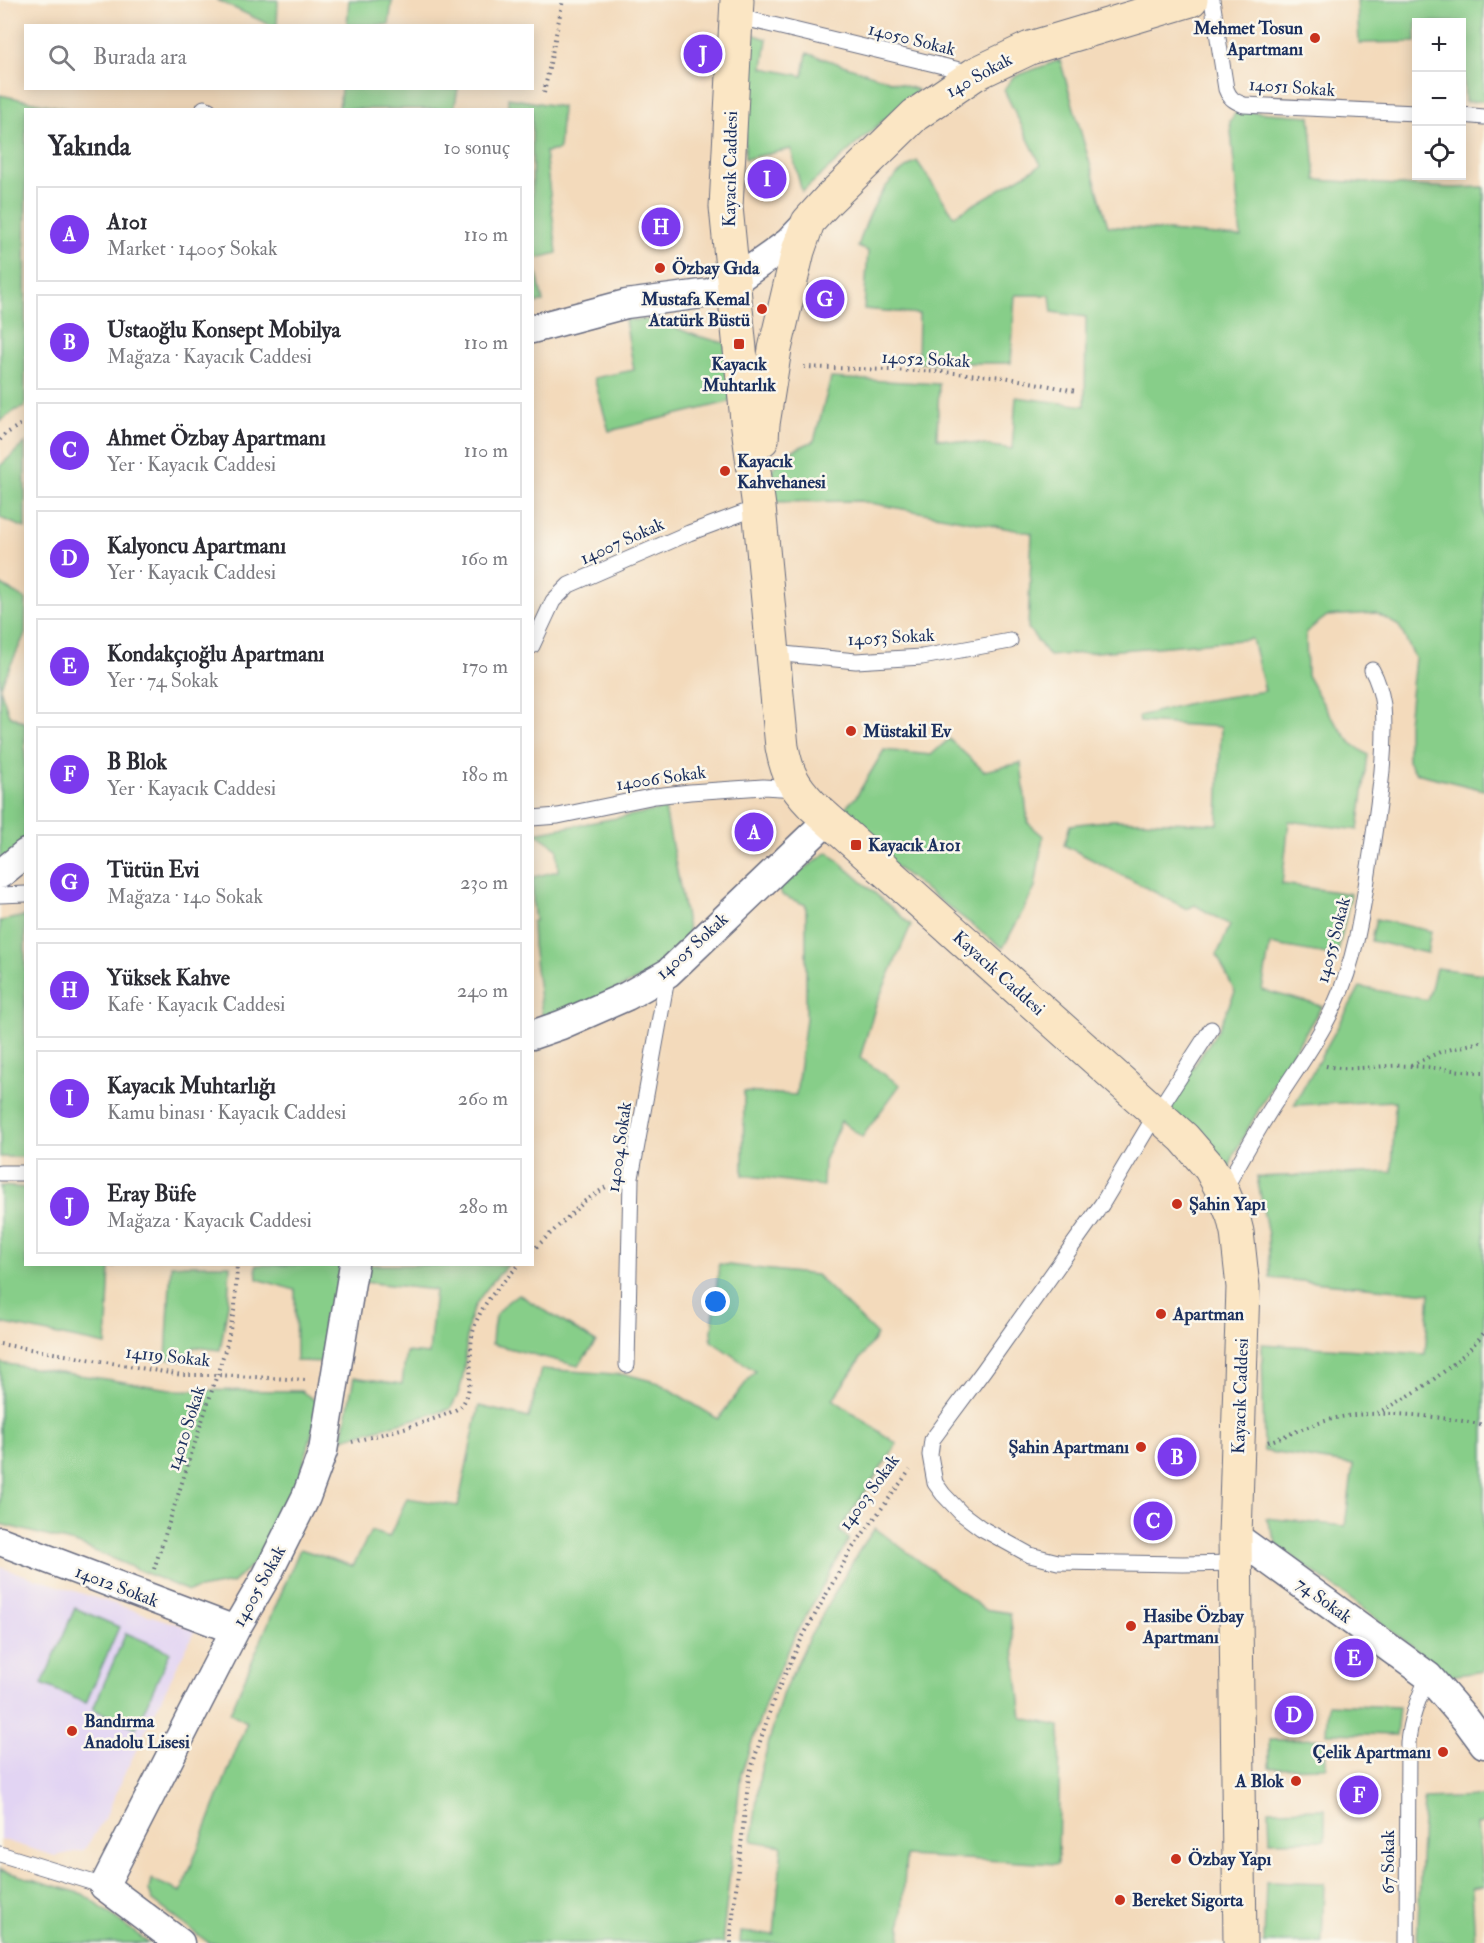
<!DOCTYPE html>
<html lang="tr">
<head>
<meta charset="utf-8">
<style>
	:root { --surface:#fff; --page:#f7f7f7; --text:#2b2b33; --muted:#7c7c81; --line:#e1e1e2; --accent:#7c3aed }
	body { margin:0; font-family:"IM FELL Double Pica",serif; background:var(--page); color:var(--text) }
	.controls { position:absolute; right:18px; top:18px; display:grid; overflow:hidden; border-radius:0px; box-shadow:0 3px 15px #0003 }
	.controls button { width:54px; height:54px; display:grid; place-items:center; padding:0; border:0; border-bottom:2px solid var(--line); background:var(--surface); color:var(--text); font:30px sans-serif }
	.you { position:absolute; left:716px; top:1302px; width:21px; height:21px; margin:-15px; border:4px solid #fff; border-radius:50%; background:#1a73e8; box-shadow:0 0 0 9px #1a73e833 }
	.badge { display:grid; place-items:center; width:39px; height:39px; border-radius:50%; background:var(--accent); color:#fff; font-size:20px; font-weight:700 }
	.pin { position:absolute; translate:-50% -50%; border:3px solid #fff; box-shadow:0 2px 6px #0006 }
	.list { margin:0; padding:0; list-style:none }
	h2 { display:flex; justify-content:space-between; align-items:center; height:78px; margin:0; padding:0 24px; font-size:26px }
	h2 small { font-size:20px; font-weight:400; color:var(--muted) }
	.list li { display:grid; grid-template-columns:39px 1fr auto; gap:18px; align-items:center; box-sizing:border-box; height:96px; margin:0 12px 12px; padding:0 12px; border:2px solid var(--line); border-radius:0px }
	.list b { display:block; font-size:22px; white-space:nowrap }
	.list p { margin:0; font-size:20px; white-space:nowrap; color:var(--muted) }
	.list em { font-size:20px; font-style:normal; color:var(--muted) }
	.icon { flex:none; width:33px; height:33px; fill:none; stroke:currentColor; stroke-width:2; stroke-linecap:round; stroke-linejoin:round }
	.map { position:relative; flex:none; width:1484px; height:1943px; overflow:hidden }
	.search { position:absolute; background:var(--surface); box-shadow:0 3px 15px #0003; left:24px; top:24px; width:510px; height:66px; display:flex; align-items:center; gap:15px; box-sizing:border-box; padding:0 21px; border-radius:0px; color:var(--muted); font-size:22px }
	.panel { position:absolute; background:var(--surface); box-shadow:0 3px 15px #0003; left:24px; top:108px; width:510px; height:1158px; border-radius:0px }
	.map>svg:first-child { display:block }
</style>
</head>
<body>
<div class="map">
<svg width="1484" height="1943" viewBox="0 0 1484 1943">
	<rect width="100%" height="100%" fill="#fbf7ec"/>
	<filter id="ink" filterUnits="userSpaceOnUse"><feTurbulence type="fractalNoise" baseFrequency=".0167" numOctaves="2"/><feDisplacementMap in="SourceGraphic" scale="12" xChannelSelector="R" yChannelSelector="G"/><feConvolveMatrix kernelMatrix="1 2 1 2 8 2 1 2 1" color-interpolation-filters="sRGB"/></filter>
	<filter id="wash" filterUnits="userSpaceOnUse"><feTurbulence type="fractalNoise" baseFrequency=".008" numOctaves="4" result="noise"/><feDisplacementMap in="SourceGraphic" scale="24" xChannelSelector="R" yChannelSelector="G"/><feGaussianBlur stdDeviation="1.35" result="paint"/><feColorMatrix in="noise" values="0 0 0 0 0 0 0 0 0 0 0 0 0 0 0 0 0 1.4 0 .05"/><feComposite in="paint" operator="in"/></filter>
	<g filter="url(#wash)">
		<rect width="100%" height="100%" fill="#f3dabb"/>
		<path fill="#e2d4f3" d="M 0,1567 L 195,1630 L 123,1777 L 106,1816 L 84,1850 L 55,1856 L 0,1839 Z"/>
		<path fill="#87ce89" stroke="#517e74" stroke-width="1.5" d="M 217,0 L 278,0 L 277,25 L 270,25 Z
			M 349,0 L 392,0 L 389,25 L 347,25 Z
			M 1357,0 L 1484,0 L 1484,101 L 1465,102 L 1462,22 L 1416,22 L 1416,42 L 1359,43 Z
			M 746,32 L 767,39 L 763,68 L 803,76 L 807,53 L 918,90 L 802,192 L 791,149 L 745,159 Z
			M 1060,60 L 1108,226 L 1241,237 L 1230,121 L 1237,111 L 1310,116 L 1316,180 L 1451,188 L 1484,187 L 1484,790 L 1416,773 L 1408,761 L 1408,723 L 1415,658 L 1399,626 L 1376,613 L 1327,616 L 1306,632 L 1307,675 L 1329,714 L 1351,743 L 1368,755 L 1358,830 L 1289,821 L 1282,884 L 1351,894 L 1337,956 L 1270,944 L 1262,990 L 1322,1006 L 1273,1084 L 1234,1154 L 1229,1169 L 1165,1110 L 1218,1030 L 1235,992 L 1217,955 L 1230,925 L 1195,905 L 1187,909 L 1064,845 L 1070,825 L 1113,820 L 1218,824 L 1221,727 L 1140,722 L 1139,716 L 1194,702 L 1265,691 L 1252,639 L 1049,656 L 1028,628 L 1032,533 L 860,501 L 771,502 L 772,469 L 789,452 L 814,441 L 831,378 L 939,384 L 937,438 L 1012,449 L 1016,397 L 1085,406 L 1086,317 L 1052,312 L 1050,295 L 1015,295 L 1011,363 L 918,363 L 919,314 L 864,309 L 868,251 L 858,247 C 865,223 878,191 898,174 C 903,169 911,165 917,161 L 954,216 L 1041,165 L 1004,90 L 1013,77 Z
			M 341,89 L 341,88 L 458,89 L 454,109 L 339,109 Z
			M 0,95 L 68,109 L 26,110 L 25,407 L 16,410 L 0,421 Z
			M 508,98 L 562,107 L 559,150 L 545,152 L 557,253 L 534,259 L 543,302 L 533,303 L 532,110 L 508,109 Z
			M 625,320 L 655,320 L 697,336 L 725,343 L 733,401 L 609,431 L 594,378 L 634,370 Z
			M 25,443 L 25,528 L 0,518 L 0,466 Z
			M 0,584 L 26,600 L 25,634 L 0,688 L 9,715 L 25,723 L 25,842 L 0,864 Z
			M 949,739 L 984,771 L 1021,763 L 1028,823 L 1043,836 L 1035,888 L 1003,948 L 896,867 L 840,813 L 856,797 L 884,750 L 931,755 Z
			M 665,809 L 690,939 L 656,971 L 543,1023 L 533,945 L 532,922 L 535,921 L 533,905 L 533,877 L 558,871 L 557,848 L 535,833 Z
			M 828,852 L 911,925 L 876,1005 L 860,1058 L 900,1085 L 862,1137 L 841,1121 L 824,1161 L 823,1186 L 743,1175 L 744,1092 L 796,1095 L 806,1018 L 806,905 L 783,896 L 778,888 Z
			M 25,916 L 25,1157 L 0,1157 L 0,921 Z
			M 1376,919 L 1431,931 L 1427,953 L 1371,941 Z
			M 1436,968 L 1484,974 L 1484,1671 L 1450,1676 L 1352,1600 L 1278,1546 L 1266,1518 L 1345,1526 L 1353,1465 L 1264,1451 L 1262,1344 L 1425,1354 L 1430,1293 L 1270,1278 L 1268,1235 L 1257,1177 L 1392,1172 L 1395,1101 L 1294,1105 L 1360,987 L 1428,1000 Z
			M 0,1186 L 25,1188 L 26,1264 L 116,1265 L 116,1267 L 110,1267 L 106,1345 L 0,1323 Z
			M 719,1264 L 816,1275 L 877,1335 L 833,1399 L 897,1444 L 839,1531 L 849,1539 L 794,1637 L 769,1693 L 741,1774 L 723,1934 L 724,1943 L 209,1943 L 152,1900 L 149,1890 L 151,1879 L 181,1892 L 247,1722 L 230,1713 L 300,1549 L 353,1566 L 371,1531 L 389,1537 L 407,1498 L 458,1506 L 479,1406 L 529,1418 L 541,1369 L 629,1375 L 659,1383 L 718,1419 L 755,1371 L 711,1341 Z
			M 171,1265 L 230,1265 L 228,1304 L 220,1350 L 194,1347 L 187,1361 L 166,1359 Z
			M 256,1265 L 345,1265 L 328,1362 L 296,1361 L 295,1290 L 257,1279 Z
			M 366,1265 L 508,1265 C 495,1278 475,1300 470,1318 C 462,1350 470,1380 450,1409 L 342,1439 L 354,1377 L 402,1384 L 406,1352 L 429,1354 L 435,1290 L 364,1282 Z
			M 518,1294 L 596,1342 L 578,1366 L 492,1344 C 494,1314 494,1311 518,1294 Z
			M 0,1363 L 177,1390 L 301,1391 L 320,1404 L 297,1488 L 261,1556 L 232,1583 L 188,1591 L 78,1544 L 0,1524 Z
			M 875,1528 L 984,1609 L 1010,1613 L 1022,1718 L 1060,1726 L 1058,1864 L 906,1856 L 900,1943 L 740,1943 L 741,1932 L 774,1935 L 782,1846 L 752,1841 L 760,1774 L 782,1695 L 808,1640 L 859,1551 Z
			M 75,1608 L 119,1627 L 86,1703 L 42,1684 Z
			M 126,1633 L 170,1652 L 136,1728 L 93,1709 Z
			M 1328,1704 L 1399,1707 L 1396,1735 L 1326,1733 Z
			M 1325,1739 L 1326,1767 L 1269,1768 L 1269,1740 Z
			M 1484,1797 L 1484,1824 L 1477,1825 L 1484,1886 L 1472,1888 L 1475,1942 L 1482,1943 L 1417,1943 L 1424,1799 Z
			M 1325,1809 L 1325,1840 L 1270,1841 L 1269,1810 Z
			M 0,1870 L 83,1894 L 149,1943 L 0,1943 Z
			M 1266,1882 L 1324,1884 L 1322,1943 L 1264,1943 Z"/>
	</g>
	<g filter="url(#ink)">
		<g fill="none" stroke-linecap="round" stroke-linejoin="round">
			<g stroke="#676b7f" stroke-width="17">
				<path id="lane" d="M 1212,0 L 1226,89 C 1230,99 1234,101 1244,105 L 1416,113
					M 735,16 L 972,73
					M 204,108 L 209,110
					M 1462,115 L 1484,117
					M 532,646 L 553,601 L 569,585 L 689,533 L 759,507
					M 773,653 L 856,661 L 922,657 L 1010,641
					M 532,818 L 558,816 L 655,796 L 690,792 L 763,787 L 797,789
					M 0,895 L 26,894
					M 1211,1029 L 1156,1114 L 1102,1204 L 984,1370 L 932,1440 L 930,1455 L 935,1483 L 943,1494 L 961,1513 L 981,1528 L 1030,1555 L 1058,1562 L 1183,1564 L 1236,1563
					M 0,1173 L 26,1173
					M 1223,1192 C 1241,1160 1258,1128 1278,1098 C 1298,1067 1320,1037 1335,1004 C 1357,957 1363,905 1371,854 C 1378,805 1387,754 1383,705 C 1381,692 1378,681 1372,670
					M 627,1365 L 631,1178 L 668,973
					M 0,1854 L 104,1886
					M 1407,1943 L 1408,1742 C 1410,1718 1419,1698 1428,1676"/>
			</g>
			<g stroke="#676b7f" stroke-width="31">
				<path id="street" d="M 532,329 L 626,304 L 710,293 L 733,282 L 770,256 L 789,242 L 808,222
					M 0,874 L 26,853
					M 532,1035 L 561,1025 L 627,996 L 668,973 L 828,820
					M 1235,1536 L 1428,1676 L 1467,1721 L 1484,1744
					M 0,1541 L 235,1630
					M 180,1943 L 104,1886 L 235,1630 L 267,1575 L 306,1497 L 323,1451 L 354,1264"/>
			</g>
			<g stroke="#676b7f" stroke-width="35">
				<path id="secondary" d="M 737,0 L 726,207 L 747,420 L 759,507 L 782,747 C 787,774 793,785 812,805 L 1184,1138 L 1210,1168 L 1223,1192 L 1233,1216 L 1237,1232 L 1243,1287 L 1235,1536 L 1240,1943
					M 762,440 L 763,424 L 775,349 L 798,251 L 808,222 L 828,200 L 915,115 L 975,74 L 1030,48 L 1191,0"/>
			</g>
			<path stroke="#676b7f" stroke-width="4" stroke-dasharray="1.5 4.5" stroke-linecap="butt" d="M 544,93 L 563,0
				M 804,367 L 943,372 L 1004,377 L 1076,391
				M 0,440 L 4,435 L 26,421
				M 1411,1065 L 1440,1052 L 1484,1041
				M 1326,1066 C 1353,1072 1383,1064 1410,1066 C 1435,1067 1458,1072 1484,1072
				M 532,1251 L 585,1201 L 609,1185
				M 0,1344 L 182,1375 L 218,1375 L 306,1380
				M 1377,1413 C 1418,1393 1454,1368 1484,1333
				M 352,1442 C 373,1436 451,1418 462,1405 C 475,1389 468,1352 473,1332 C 480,1304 500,1285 520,1264
				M 1268,1442 C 1294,1433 1320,1420 1347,1416 C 1385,1410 1446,1417 1484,1425
				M 154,1569 L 227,1344 L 235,1306 L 237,1264
				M 731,1943 L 731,1933 L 749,1775 L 775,1696 L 802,1638 L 851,1550 L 910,1470"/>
			<use href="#lane" stroke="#fff" stroke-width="15"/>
			<use href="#street" stroke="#fff" stroke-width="28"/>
			<use href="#secondary" stroke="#fbe6c4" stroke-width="33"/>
		</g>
	</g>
	<g fill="#c8321e" stroke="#fbf7ec" stroke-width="2">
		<circle cx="1315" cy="38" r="6"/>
		<circle cx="660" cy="268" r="6"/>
		<circle cx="762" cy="309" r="6"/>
		<rect x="733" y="338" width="12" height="12" rx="3"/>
		<circle cx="725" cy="471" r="6"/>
		<circle cx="851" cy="731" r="6"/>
		<rect x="850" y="839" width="12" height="12" rx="3"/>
		<circle cx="1177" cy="1204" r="6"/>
		<circle cx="1161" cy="1314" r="6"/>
		<circle cx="1141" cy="1447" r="6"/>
		<circle cx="1131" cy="1626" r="6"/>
		<circle cx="72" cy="1731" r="6"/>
		<circle cx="1443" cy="1752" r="6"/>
		<circle cx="1296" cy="1781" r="6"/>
		<circle cx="1176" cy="1859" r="6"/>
		<circle cx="1120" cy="1900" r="6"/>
	</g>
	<g text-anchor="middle" stroke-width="5" stroke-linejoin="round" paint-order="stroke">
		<g font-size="18" font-weight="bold" fill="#1b2f5e" stroke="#fbf7ec" text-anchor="start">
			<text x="1303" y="34" text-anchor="end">Mehmet Tosun<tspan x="1303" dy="21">Apartmanı</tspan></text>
			<text x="672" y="274">Özbay Gıda</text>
			<text x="750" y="305" text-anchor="end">Mustafa Kemal<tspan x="750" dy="21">Atatürk Büstü</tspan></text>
			<text x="739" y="370" text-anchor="middle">Kayacık<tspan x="739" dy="21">Muhtarlık</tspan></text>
			<text x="737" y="467">Kayacık<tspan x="737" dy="21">Kahvehanesi</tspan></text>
			<text x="863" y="737">Müstakil Ev</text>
			<text x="868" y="851">Kayacık A101</text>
			<text x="1189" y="1210">Şahin Yapı</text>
			<text x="1173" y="1320">Apartman</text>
			<text x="1129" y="1453" text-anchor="end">Şahin Apartmanı</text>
			<text x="1143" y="1622">Hasibe Özbay<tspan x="1143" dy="21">Apartmanı</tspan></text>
			<text x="84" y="1727">Bandırma<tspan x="84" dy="21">Anadolu Lisesi</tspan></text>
			<text x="1431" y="1758" text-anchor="end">Çelik Apartmanı</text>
			<text x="1284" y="1787" text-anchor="end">A Blok</text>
			<text x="1188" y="1865">Özbay Yapı</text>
			<text x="1132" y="1906">Bereket Sigorta</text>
		</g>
		<g font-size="18" fill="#1b2f5e" stroke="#fbf7ec">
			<text transform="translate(912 39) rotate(14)" y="6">14050 Sokak</text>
			<text transform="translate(979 75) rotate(-29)" y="6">140 Sokak</text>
			<text transform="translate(1292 87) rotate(4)" y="6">14051 Sokak</text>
			<text transform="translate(730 169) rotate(-89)" y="6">Kayacık Caddesi</text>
			<text transform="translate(926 359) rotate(3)" y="6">14052 Sokak</text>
			<text transform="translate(622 541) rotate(-24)" y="6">14007 Sokak</text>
			<text transform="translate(891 637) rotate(-3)" y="6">14053 Sokak</text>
			<text transform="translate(661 778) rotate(-8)" y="6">14006 Sokak</text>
			<text transform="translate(1333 940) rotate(-75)" y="6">14055 Sokak</text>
			<text transform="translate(692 946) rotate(-42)" y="6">14005 Sokak</text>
			<text transform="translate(999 973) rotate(42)" y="6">Kayacık Caddesi</text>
			<text transform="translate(619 1147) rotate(-82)" y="6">14004 Sokak</text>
			<text transform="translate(168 1356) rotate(6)" y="6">14119 Sokak</text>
			<text transform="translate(1240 1396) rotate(-88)" y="6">Kayacık Caddesi</text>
			<text transform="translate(186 1428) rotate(-72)" y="6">14010 Sokak</text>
			<text transform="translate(869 1492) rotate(-54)" y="6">14003 Sokak</text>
			<text transform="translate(117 1586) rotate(21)" y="6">14012 Sokak</text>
			<text transform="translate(259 1586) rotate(-61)" y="6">14005 Sokak</text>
			<text transform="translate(1324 1600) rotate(36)" y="6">74 Sokak</text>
			<text transform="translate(1388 1862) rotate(-90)" y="6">67 Sokak</text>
		</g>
	</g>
</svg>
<div class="controls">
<button>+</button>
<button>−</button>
<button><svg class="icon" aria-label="locate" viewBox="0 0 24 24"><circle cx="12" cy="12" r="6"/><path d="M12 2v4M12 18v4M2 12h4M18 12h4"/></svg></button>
</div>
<div class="you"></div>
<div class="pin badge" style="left:754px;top:832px">A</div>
<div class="pin badge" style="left:1177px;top:1457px">B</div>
<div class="pin badge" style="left:1153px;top:1521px">C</div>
<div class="pin badge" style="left:1294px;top:1715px">D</div>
<div class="pin badge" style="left:1354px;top:1658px">E</div>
<div class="pin badge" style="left:1359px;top:1795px">F</div>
<div class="pin badge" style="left:825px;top:299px">G</div>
<div class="pin badge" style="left:661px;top:227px">H</div>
<div class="pin badge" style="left:767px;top:179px">I</div>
<div class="pin badge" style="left:703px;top:54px">J</div>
<div class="search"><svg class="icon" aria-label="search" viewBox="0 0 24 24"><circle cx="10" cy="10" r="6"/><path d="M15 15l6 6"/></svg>Burada ara</div>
<section class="panel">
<h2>Yakında<small>10 sonuç</small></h2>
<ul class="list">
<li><span class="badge">A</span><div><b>A101</b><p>Market · 14005 Sokak</p></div><em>110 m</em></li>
<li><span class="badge">B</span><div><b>Ustaoğlu Konsept Mobilya</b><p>Mağaza · Kayacık Caddesi</p></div><em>110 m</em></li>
<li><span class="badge">C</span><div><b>Ahmet Özbay Apartmanı</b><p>Yer · Kayacık Caddesi</p></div><em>110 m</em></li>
<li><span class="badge">D</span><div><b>Kalyoncu Apartmanı</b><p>Yer · Kayacık Caddesi</p></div><em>160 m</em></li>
<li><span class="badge">E</span><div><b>Kondakçıoğlu Apartmanı</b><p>Yer · 74 Sokak</p></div><em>170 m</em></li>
<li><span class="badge">F</span><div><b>B Blok</b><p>Yer · Kayacık Caddesi</p></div><em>180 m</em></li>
<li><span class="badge">G</span><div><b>Tütün Evi</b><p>Mağaza · 140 Sokak</p></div><em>230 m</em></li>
<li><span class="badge">H</span><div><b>Yüksek Kahve</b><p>Kafe · Kayacık Caddesi</p></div><em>240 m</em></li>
<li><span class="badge">I</span><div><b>Kayacık Muhtarlığı</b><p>Kamu binası · Kayacık Caddesi</p></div><em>260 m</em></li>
<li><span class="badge">J</span><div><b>Eray Büfe</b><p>Mağaza · Kayacık Caddesi</p></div><em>280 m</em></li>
</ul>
</section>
</div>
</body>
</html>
